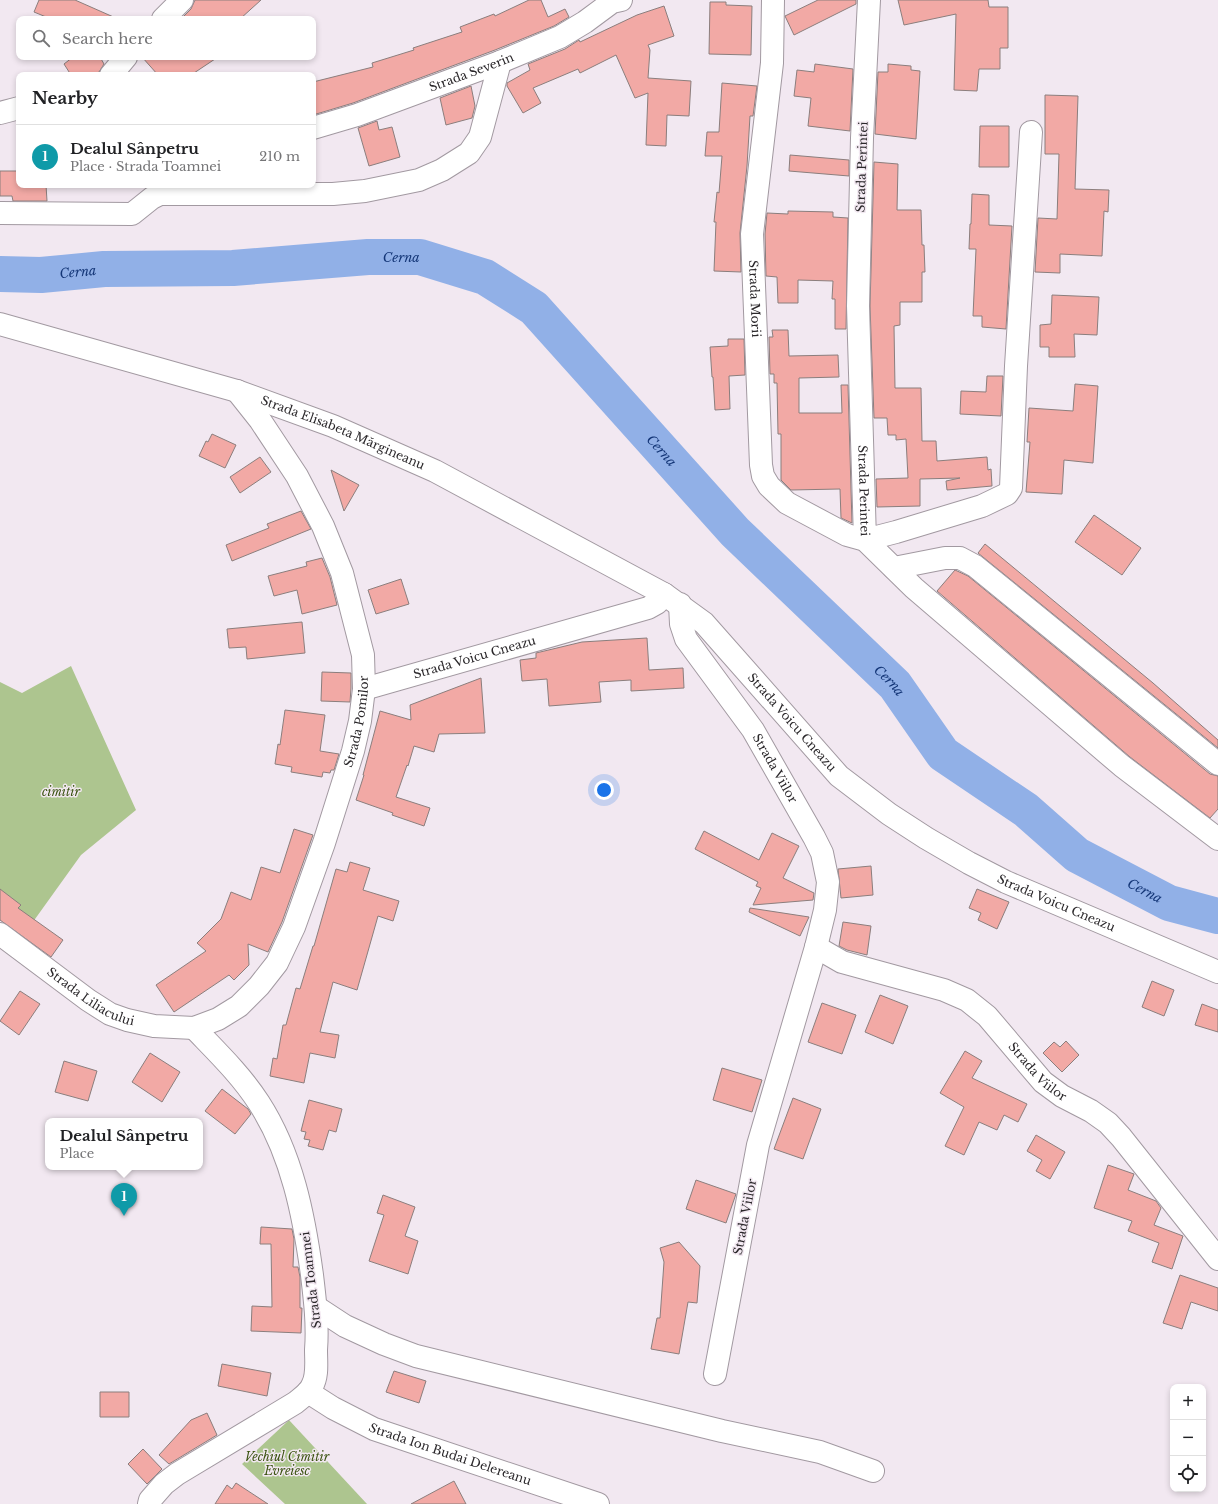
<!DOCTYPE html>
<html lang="en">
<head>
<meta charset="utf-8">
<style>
	:root { --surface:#fff; --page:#f2f2f2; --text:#202124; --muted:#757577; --line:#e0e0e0; --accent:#111827 }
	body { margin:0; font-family:"Libre Baskerville",serif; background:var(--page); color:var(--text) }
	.controls { position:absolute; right:12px; bottom:12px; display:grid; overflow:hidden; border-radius:8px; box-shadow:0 2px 6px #0003 }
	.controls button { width:36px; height:36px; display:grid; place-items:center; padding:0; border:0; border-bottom:1px solid var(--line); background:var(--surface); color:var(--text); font:20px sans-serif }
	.you { position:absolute; left:604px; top:790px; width:14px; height:14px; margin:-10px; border:3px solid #fff; border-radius:50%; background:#1a73e8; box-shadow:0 0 0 6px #1a73e833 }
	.badge { display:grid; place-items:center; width:26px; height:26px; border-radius:50%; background:var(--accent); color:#fff; font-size:13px; font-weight:700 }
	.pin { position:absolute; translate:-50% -33px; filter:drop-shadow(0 1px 2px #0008) }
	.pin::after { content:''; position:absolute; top:21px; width:14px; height:12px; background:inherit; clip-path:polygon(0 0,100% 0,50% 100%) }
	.popup { position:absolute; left:45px; top:1118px; width:158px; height:52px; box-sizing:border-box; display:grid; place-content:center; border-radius:8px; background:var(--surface); filter:drop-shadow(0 1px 3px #0005); font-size:13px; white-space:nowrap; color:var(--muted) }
	.popup b { font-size:15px; color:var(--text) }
	.popup::after { content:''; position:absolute; left:50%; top:100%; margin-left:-8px; border:8px solid transparent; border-top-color:var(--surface) }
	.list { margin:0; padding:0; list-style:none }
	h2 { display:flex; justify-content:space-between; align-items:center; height:52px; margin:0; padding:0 16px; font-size:17px }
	h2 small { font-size:13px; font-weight:400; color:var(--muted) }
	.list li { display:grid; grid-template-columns:26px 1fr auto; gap:12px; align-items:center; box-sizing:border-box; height:64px; padding:0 16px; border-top:1px solid var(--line) }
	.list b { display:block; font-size:15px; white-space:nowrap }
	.list p { margin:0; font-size:13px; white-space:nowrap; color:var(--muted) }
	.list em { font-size:13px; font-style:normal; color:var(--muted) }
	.icon { flex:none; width:22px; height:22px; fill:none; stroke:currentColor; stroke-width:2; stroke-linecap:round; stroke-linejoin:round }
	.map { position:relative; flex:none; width:1218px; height:1504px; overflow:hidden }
	.search { position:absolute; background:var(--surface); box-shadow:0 2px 6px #0003; left:16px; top:16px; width:300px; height:44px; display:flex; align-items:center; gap:10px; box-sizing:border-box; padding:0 14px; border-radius:8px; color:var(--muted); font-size:15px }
	.panel { position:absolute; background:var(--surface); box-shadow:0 2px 6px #0003; left:16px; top:72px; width:300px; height:116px; border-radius:8px }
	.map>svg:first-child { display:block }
</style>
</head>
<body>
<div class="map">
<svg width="1218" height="1504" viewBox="0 0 1218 1504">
	<rect width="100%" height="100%" fill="#f2e8f1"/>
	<path fill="#adc58f" d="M 71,666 L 136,810 L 81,855 L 25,933 L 0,914 L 0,682 L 22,693 Z
		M 289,1420 L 367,1504 L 285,1504 L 242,1464 Z"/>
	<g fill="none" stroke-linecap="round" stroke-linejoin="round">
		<path stroke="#91b0e7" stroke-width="36" id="s1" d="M 0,274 L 41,275 L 104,269 L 233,268 L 368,257 L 420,257 L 485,277 L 534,308 L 735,532 L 895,685 L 943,754 L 1026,810 L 1077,855 L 1169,903 L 1218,916"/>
	</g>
	<path fill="#f2a9a5" stroke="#8b7e7d" d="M 39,0 L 75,0 L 118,19 L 51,19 L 34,12 Z
		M 195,0 L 261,0 L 240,19 L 181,19 L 191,9 Z
		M 529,0 L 541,0 L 548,17 L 565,9 L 569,17 L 554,26 L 495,50 L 353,103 L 313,115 L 313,82 L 373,67 L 372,63 L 414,50 L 413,48 L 462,32 L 460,27 L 494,14 L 495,16 Z
		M 818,0 L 856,0 L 856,4 L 794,35 L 785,16 Z
		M 898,0 L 988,0 L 989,7 L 1008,7 L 1008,48 L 1000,48 L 1000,69 L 979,69 L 977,91 L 954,90 L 956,14 L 904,25 Z
		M 710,2 L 726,2 L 726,5 L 752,6 L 751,55 L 709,54 Z
		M 664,6 L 674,36 L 648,45 L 650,50 L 648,78 L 691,81 L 689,116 L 667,115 L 666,146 L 646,145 L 648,93 L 635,98 L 616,55 L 580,73 L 578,69 L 533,88 L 541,103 L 523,113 L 507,86 L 507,83 L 530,70 L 528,64 L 565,49 L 579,40 L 580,42 L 637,15 Z
		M 73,57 L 100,57 L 104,64 L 99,72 L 95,75 L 71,75 L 64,64 Z
		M 142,57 L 218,57 L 191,75 L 158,75 Z
		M 815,64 L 853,69 L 850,131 L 808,126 L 811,98 L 794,96 L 797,70 L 814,72 Z
		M 888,64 L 911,66 L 911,70 L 920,71 L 916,139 L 875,134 L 878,72 L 888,72 Z
		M 722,83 L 757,86 L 753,116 L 750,116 L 747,166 L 740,233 L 741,272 L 714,271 L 716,222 L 714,222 L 717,192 L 719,193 L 722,156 L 705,156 L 707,132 L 719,132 Z
		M 471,86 L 475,106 L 472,118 L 446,125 L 440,98 Z
		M 1045,95 L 1078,96 L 1075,189 L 1109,190 L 1108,212 L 1104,211 L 1102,256 L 1060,254 L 1060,273 L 1035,272 L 1038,218 L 1057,219 L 1059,154 L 1045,154 Z
		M 377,121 L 379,130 L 392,127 L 400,157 L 369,166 L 358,128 Z
		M 980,126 L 1009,126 L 1009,167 L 979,167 Z
		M 790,155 L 849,160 L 849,176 L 789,171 Z
		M 874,162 L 898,164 L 897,210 L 921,210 L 922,245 L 924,245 L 925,272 L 922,272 L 922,302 L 900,302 L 900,325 L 894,326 L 895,388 L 921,388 L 922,441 L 936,441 L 937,461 L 987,457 L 988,470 L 991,469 L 992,486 L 947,490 L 946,481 L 960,478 L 920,479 L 920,506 L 877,507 L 876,479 L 908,478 L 906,439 L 896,440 L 896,435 L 888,435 L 887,418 L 874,418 L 870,306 Z
		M 0,171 L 19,171 L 19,185 L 46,185 L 47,201 L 13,201 L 12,196 L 0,196 Z
		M 972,194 L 989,195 L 989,225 L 1012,226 L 1006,329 L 982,327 L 982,316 L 973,316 L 976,249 L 969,249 L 970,224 L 971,224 Z
		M 788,211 L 833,212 L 833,217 L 848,218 L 846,329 L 835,329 L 835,299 L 832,299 L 833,281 L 798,280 L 798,303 L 778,303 L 777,277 L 766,276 L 765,234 L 767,213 L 788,214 Z
		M 1052,295 L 1099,297 L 1097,335 L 1074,334 L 1075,357 L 1049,357 L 1049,347 L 1040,347 L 1040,325 L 1051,324 Z
		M 772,330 L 788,330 L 789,356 L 838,355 L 839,377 L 799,378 L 799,413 L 842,413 L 841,385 L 848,385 L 852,523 L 841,518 L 840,489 L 791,490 L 781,480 L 781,434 L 778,434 L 777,383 L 774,383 L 774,374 L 770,374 L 769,337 L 773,337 Z
		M 728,339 L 744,339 L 745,375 L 729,376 L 730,409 L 715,410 L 713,377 L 712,377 L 710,347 L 728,346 Z
		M 987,376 L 1003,376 L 1001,416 L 960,414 L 961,391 L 986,392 Z
		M 1075,384 L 1098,386 L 1093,463 L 1064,460 L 1062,494 L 1026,492 L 1030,442 L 1027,442 L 1029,408 L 1073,411 Z
		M 212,434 L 236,445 L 225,468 L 199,456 L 206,441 L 208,442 Z
		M 260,457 L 271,472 L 240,493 L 230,477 Z
		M 331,470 L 359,485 L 344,511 Z
		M 301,511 L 311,529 L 232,561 L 226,545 L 269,528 L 267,524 Z
		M 1094,515 L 1141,548 L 1122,575 L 1075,542 Z
		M 985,544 L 1153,683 L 1218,740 L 1218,748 L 978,553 Z
		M 322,558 L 330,577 L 337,605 L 302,614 L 297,590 L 274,596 L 268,576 L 307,566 L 306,562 Z
		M 955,570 L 968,576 L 1210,774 L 1218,776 L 1218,809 L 1210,818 L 1130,757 L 937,591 Z
		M 401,579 L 409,604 L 376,614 L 368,590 Z
		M 302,622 L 305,653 L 247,659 L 246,647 L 229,648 L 227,629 Z
		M 647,638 L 649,670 L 683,668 L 684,688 L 631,691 L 631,680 L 599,682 L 601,702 L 549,706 L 547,679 L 522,681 L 520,660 L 536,658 L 536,653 L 582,642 Z
		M 322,672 L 351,673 L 351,688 L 350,702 L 321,701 Z
		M 481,678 L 485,733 L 439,734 L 434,752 L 414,746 L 408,766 L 407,765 L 396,797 L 430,808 L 424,826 L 392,815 L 393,813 L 356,800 L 364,775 L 363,775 L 380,711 L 411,720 L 410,705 Z
		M 285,710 L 325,715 L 320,751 L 339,754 L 334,770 L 331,770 L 330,773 L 323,772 L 322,777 L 291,772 L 292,767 L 275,764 L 278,744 L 280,745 Z
		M 294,829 L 313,835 L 282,922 L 268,952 L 248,944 L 249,965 L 234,980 L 229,975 L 174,1012 L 156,985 L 206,951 L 197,943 L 221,919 L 231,892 L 251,900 L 261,867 L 280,873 Z
		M 704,831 L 759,860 L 772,833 L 799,846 L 783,878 L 814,893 L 813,900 L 753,905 L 761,888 L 756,886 L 758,882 L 695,849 Z
		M 350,862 L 370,868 L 363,890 L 399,901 L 393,921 L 378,916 L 357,990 L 333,982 L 320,1032 L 339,1035 L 335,1058 L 310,1053 L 304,1083 L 270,1076 L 273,1058 L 277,1059 L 283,1025 L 286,1025 L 296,988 L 300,989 L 313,946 L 314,946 L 336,869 L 347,872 Z
		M 871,866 L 873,895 L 841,898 L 838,869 Z
		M 0,889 L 21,905 L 18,908 L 63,940 L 51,957 L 0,920 Z
		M 977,889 L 1009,902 L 997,929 L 978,920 L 981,913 L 969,908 Z
		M 750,908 L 809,917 L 800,936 L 749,912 Z
		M 843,922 L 871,926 L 867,955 L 847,950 L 839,946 Z
		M 1152,981 L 1174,990 L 1164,1016 L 1142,1007 Z
		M 20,991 L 40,1004 L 19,1035 L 0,1021 Z
		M 880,995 L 908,1006 L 893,1044 L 865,1032 Z
		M 822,1003 L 856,1015 L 842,1054 L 808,1042 Z
		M 1202,1004 L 1218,1010 L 1218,1032 L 1195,1025 Z
		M 1066,1041 L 1079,1055 L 1062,1072 L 1043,1053 L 1054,1042 L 1060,1047 Z
		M 965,1051 L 982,1061 L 972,1078 L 1027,1104 L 1018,1122 L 1004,1115 L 997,1130 L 979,1122 L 964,1155 L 945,1146 L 964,1107 L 940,1093 Z
		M 150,1053 L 180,1072 L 162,1102 L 132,1082 Z
		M 64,1061 L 97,1071 L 88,1101 L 55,1092 Z
		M 722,1068 L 762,1080 L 752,1112 L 713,1100 Z
		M 222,1089 L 248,1109 L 251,1114 L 235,1134 L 205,1111 Z
		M 793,1098 L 821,1109 L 803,1159 L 774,1149 Z
		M 309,1100 L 342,1109 L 336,1132 L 329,1130 L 323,1150 L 308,1146 L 310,1140 L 304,1139 L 306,1132 L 301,1131 Z
		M 1036,1135 L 1065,1152 L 1050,1179 L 1036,1171 L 1042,1160 L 1027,1151 Z
		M 1108,1165 L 1134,1174 L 1128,1190 L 1156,1201 L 1161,1208 L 1154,1225 L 1183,1236 L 1172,1269 L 1152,1262 L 1159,1243 L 1128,1231 L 1132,1221 L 1094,1208 Z
		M 696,1180 L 736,1194 L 726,1223 L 686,1209 Z
		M 383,1195 L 415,1207 L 405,1236 L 418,1241 L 408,1274 L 369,1261 L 384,1215 L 377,1213 Z
		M 261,1227 L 292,1229 L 294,1239 L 293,1267 L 298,1267 L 300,1277 L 300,1308 L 302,1308 L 301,1333 L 251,1331 L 252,1306 L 272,1307 L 271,1244 L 260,1244 Z
		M 679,1242 L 700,1266 L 697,1303 L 688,1302 L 679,1354 L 651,1349 L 657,1318 L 660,1318 L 664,1262 L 660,1248 Z
		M 1180,1275 L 1218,1288 L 1218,1311 L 1191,1302 L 1182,1329 L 1163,1323 Z
		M 222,1364 L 271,1373 L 267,1396 L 218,1386 Z
		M 394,1371 L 426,1381 L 419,1403 L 386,1392 Z
		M 100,1392 L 129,1392 L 129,1417 L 100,1417 Z
		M 207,1413 L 217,1435 L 169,1464 L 159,1455 L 191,1420 Z
		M 143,1449 L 162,1469 L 147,1484 L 128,1464 Z
		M 454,1481 L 466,1504 L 411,1504 Z
		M 236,1483 L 268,1504 L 215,1504 L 227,1485 L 232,1489 Z"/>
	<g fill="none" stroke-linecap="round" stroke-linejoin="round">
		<g stroke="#a299a1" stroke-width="24">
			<g id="minor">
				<path id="s2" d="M 773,0 L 772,63 L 752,234 L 761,465 L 763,476 L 769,486 L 787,503 L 847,535 L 865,540 L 914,588 L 1122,766 L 1218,839"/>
				<path id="s3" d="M 869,0 L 862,138 L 858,306 L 865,540 L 896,532 L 982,506 L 1007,494 L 1011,488 L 1016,366 L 1031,132"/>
				<path d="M 163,19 L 182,0"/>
				<path d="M 111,75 L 126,57"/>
				<path d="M 0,113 L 19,108"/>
				<path id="s4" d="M 313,128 L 357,115 L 500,62 L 560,37 L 585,22 L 612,2 L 621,0"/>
				<path d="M 0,213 L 132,214 L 152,198 L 160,194 L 333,194 L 365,191 L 419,180 L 442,170 L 469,153 L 480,137 L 500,62"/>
				<path d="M 894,568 L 945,558 L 960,558 L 975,566 L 1218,764"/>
				<path id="s5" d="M 680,604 L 681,624 L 686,639 L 753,730 L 814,837 L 822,853 L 828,882 L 825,910 L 816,947 L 758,1145 L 715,1374"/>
				<path id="s6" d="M 364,689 L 648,608 L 657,603 L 664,594"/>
				<path id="s7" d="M 0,934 L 88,1000 L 110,1014 L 127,1020 L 154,1026 L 194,1028 L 218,1019 L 239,1006 L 259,986 L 277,963 L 294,927 L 324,843 L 353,751 L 360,721 L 364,689 L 363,655 L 342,573 L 323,526 L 297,476 L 260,420 L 237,391"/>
				<path id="s8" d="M 816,947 L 842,962 L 944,990 L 967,1000 L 987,1016 L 1043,1082 L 1062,1096 L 1091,1111 L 1108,1123 L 1121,1137 L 1218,1259"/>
				<path d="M 316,1307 L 345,1326 L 384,1344 L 416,1356 L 722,1431 L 820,1452 L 873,1471"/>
				<path id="s9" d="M 308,1392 L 333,1408 L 374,1429 L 598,1504"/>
				<path d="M 149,1504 L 150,1500 L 164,1484 L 177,1474 L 295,1403 C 301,1398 309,1393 312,1386 C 318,1376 316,1362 316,1350 C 318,1325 315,1300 312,1275 C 304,1216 292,1154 259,1103 C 241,1075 217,1052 194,1028"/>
			</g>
		</g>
		<g stroke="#a299a1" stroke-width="24">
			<g id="secondary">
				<path id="s10" d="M 0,324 L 237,391 L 333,426 L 435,471 L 664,594 L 704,623 L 839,776 L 889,814 L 926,838 L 969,863 L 1006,882 L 1218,972"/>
			</g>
		</g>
		<use href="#minor" stroke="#fff" stroke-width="22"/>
		<use href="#secondary" stroke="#fff" stroke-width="22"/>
	</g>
	<g text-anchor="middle" stroke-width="3" stroke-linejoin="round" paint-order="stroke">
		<g font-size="12" fill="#2b282b" stroke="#f2e8f1">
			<text dy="4" stroke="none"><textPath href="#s4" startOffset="168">Strada Severin</textPath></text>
			<text transform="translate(862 167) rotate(-88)" y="4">Strada Perintei</text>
			<text dy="4" stroke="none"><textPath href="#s2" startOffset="300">Strada Morii</textPath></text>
			<text dy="4" stroke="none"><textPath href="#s10" startOffset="360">Strada Elisabeta Mărgineanu</textPath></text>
			<text dy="4" stroke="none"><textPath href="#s3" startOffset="491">Strada Perintei</textPath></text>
			<text dy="4" stroke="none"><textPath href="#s6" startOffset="115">Strada Voicu Cneazu</textPath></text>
			<text dy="4" stroke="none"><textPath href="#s7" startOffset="585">Strada Pomilor</textPath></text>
			<text dy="4" stroke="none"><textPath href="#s10" startOffset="902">Strada Voicu Cneazu</textPath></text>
			<text dy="4" stroke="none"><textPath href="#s5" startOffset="193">Strada Viilor</textPath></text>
			<text dy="4" stroke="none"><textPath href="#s10" startOffset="1226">Strada Voicu Cneazu</textPath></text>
			<text dy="4" stroke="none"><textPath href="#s7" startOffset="111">Strada Liliacului</textPath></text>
			<text dy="4" stroke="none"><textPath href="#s8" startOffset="262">Strada Viilor</textPath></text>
			<text transform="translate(745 1217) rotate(-79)" y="4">Strada Viilor</text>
			<text transform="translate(311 1280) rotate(-97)" y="4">Strada Toamnei</text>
			<text dy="4" stroke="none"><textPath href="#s9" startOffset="156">Strada Ion Budai Delereanu</textPath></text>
		</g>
		<g font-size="12" font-style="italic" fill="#3a5210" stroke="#f2e8f1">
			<text x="61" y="796">cimitir</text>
			<text x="287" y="1461">Vechiul Cimitir<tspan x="287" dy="14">Evreiesc</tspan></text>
		</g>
		<g font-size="13" font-style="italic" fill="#143677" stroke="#f2e8f1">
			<text dy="5" stroke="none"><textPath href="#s1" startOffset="402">Cerna</textPath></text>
			<text dy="5" stroke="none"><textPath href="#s1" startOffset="78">Cerna</textPath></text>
			<text dy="5" stroke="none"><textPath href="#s1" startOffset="738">Cerna</textPath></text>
			<text dy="5" stroke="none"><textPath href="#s1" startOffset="1062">Cerna</textPath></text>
			<text dy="5" stroke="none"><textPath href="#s1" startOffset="1398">Cerna</textPath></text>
		</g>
	</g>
</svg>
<div class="controls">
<button>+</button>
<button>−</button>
<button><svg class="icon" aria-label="locate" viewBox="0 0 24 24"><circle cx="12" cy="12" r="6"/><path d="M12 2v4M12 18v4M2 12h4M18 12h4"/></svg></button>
</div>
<div class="you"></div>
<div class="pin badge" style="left:124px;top:1216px;background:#0f9aa8">1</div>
<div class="popup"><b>Dealul Sânpetru</b>Place</div>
<div class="search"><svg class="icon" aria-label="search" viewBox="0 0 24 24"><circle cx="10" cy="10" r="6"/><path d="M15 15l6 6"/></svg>Search here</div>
<section class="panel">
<h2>Nearby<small></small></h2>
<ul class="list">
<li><span class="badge" style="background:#0f9aa8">1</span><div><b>Dealul Sânpetru</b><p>Place · Strada Toamnei</p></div><em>210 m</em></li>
</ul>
</section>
</div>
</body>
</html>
